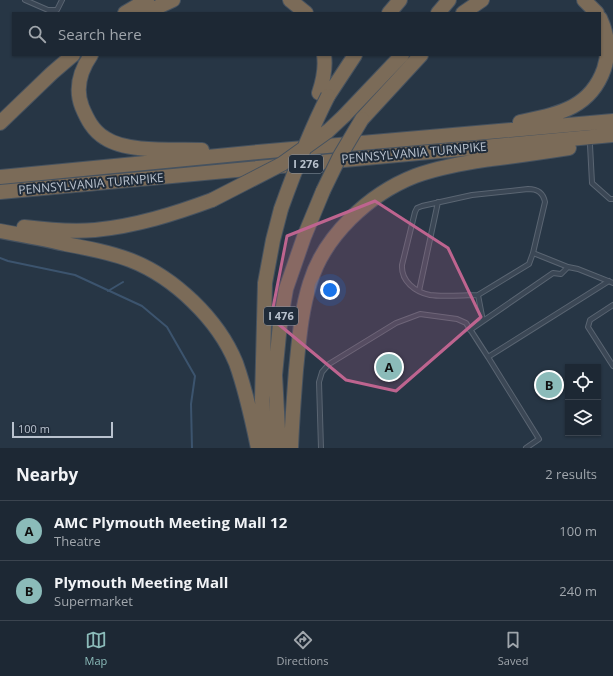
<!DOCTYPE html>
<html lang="en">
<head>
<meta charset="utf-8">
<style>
	:root { --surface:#1d2834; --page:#2a3440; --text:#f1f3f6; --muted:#a0a6ac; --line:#3b444f; --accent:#8bbbb9 }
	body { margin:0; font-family:"Open Sans",sans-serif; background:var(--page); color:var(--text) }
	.controls { position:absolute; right:12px; bottom:12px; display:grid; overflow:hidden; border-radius:0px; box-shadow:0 1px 3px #0004 }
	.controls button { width:36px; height:36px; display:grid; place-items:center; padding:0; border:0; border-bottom:1px solid var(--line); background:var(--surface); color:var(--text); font:20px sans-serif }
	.scale { position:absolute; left:12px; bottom:10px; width:101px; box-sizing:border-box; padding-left:4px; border:2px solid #b9c2ce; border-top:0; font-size:11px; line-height:14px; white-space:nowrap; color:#b9c2ce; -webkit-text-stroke:3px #202c3a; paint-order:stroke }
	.you { position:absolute; left:330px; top:290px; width:14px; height:14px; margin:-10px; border:3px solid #fff; border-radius:50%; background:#1a73e8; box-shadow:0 0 0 6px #1a73e833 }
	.badge { display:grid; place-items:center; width:26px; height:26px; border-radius:50%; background:var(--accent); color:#111; font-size:13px; font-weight:700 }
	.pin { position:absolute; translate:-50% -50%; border:2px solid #fff; box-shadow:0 1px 4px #0006 }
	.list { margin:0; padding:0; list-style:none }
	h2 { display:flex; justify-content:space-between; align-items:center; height:52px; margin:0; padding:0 16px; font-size:17px }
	h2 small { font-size:13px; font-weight:400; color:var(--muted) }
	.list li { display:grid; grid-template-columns:26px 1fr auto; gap:12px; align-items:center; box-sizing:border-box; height:60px; padding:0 16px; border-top:1px solid var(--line) }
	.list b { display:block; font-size:15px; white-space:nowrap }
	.list p { margin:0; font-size:13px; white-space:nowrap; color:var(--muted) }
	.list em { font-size:13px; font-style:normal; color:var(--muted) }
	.icon { flex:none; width:22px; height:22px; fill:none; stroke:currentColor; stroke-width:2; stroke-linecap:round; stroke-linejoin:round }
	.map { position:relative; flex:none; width:613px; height:448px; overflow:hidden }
	.search { position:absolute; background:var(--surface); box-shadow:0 1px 3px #0004; left:12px; right:12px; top:12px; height:44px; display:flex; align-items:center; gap:10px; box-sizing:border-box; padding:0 14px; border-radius:0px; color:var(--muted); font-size:15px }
	.sheet { height:172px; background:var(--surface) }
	nav { display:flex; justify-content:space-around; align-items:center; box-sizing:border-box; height:56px; border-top:1px solid var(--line); background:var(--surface); font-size:11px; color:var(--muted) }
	nav a { display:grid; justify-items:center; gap:2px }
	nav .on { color:var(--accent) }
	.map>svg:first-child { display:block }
</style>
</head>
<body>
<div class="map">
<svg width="613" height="448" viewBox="0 0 613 448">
	<rect width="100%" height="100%" fill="#273645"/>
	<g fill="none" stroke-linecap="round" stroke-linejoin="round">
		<path stroke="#3c546e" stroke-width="2" d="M 0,258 L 8,261 L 75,275 L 142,306 L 167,327 L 195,376 L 191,404 L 192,448
			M 108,291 L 123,282"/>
		<g stroke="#5a6572" stroke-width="6">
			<path id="lane" d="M 25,0 L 48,10 L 57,10 L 62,0
				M 590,145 L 592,183 L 610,199 L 613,199
				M 419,291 L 438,202
				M 478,295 L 529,264 L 533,253
				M 613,305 L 590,320 L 588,327 L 613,366
				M 483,321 L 478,295 C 464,295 442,297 430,295 C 415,292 401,281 402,265 L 415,212 L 417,208 L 422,206 L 472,195 L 528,189 C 537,189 543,192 545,202 L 533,253 L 568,267
				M 470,330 L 553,273 L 561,274 L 568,267 L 578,269 L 613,283
				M 488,357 L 539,439 L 526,448
				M 321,448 L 319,382 L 322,372 L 329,364 L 396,323 L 420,314 L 457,319 L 466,323 L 488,357 L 609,281"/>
		</g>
		<g stroke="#46525f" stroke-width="16">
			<path id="highway" d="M 290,0 L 306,13
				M 584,0 L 597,13
				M 125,13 L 147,0
				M 145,13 L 173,0
				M 389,13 L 400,0
				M 438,13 L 449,0
				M 463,13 L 482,0
				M 91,55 C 80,71 75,89 82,107 C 87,119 93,131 105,138 C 127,153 175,149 202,150
				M 319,93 C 323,81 326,68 324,55
				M 328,96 L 355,55
				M 344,116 L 402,55
				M 362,119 L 421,55
				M 520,122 C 557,114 590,109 604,69 C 610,51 608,35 600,18
				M 0,123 L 52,73 L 73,55
				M 0,177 L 258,152 L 613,121
				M 0,192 L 613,135
				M 24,227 C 48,230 72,232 95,230 C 136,226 174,214 212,200
				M 0,231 C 22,235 44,239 65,244 C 87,248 109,252 130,260 C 174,277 218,319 236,363 C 246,391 252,419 258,448
				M 266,448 L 262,400 L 265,283 L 273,240 L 281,209
				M 279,448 L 275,375 L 280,324 L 286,289 L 304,237 L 323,191
				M 291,448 C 292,422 294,396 296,370 C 299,341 301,311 310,283 C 324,236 369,194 415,176 C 439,167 466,163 491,159 C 517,156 543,152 569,148"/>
		</g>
		<use href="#lane" stroke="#3b4755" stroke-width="4"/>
		<use href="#highway" stroke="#7b6b58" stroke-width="14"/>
		<g stroke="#46525f" stroke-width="16" stroke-linecap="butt">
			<path id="highway-bridge" d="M 323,191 L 340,156 L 362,119
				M 212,200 L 282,164 L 328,131 L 344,116
				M 281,209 C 295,170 309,133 328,96"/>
		</g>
		<use href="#highway-bridge" stroke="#7b6b58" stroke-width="14"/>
	</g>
	<path fill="#be648f" fill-opacity="0.2" stroke="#be648f" stroke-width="3" stroke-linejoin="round" d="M 375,201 L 448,248 L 481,317 L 396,391 L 346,380 L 271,318 L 287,236 Z"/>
	<g text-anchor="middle" stroke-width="4" stroke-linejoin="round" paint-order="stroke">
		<g fill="#202c3a" stroke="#8b95a2" stroke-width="1">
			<rect x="289" y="155" width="34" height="18" rx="3"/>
			<rect x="264" y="307" width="34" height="18" rx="3"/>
		</g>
		<g font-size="11" font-weight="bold" fill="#b9c2ce">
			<text x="306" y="168">I 276</text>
			<text x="281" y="320">I 476</text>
		</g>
		<g font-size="12" fill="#b9c2ce" stroke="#202c3a">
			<text transform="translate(414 153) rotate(-5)" y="4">PENNSYLVANIA TURNPIKE</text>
			<text transform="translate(91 184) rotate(-5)" y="4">PENNSYLVANIA TURNPIKE</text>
		</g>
	</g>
</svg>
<div class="controls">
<button><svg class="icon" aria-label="locate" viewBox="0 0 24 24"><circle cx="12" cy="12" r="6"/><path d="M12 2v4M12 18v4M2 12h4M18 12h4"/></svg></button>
<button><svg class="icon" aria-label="layers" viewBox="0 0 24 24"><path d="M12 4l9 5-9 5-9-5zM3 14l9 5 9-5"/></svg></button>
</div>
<div class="scale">100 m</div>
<div class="you"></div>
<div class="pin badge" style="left:389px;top:367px">A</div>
<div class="pin badge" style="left:549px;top:385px">B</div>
<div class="search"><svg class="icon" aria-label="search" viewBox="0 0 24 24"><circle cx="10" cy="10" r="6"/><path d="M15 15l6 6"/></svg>Search here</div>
</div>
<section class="sheet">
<h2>Nearby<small>2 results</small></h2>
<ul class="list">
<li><span class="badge">A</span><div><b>AMC Plymouth Meeting Mall 12</b><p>Theatre</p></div><em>100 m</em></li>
<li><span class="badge">B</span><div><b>Plymouth Meeting Mall</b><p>Supermarket</p></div><em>240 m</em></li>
</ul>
</section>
<nav>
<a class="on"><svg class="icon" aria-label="map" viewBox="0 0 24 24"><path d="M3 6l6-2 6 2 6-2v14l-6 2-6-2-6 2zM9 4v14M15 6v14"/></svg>Map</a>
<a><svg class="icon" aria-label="directions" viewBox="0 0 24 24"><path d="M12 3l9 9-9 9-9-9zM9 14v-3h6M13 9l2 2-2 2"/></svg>Directions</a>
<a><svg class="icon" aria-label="saved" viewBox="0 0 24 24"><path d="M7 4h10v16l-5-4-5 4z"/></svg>Saved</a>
</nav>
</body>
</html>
